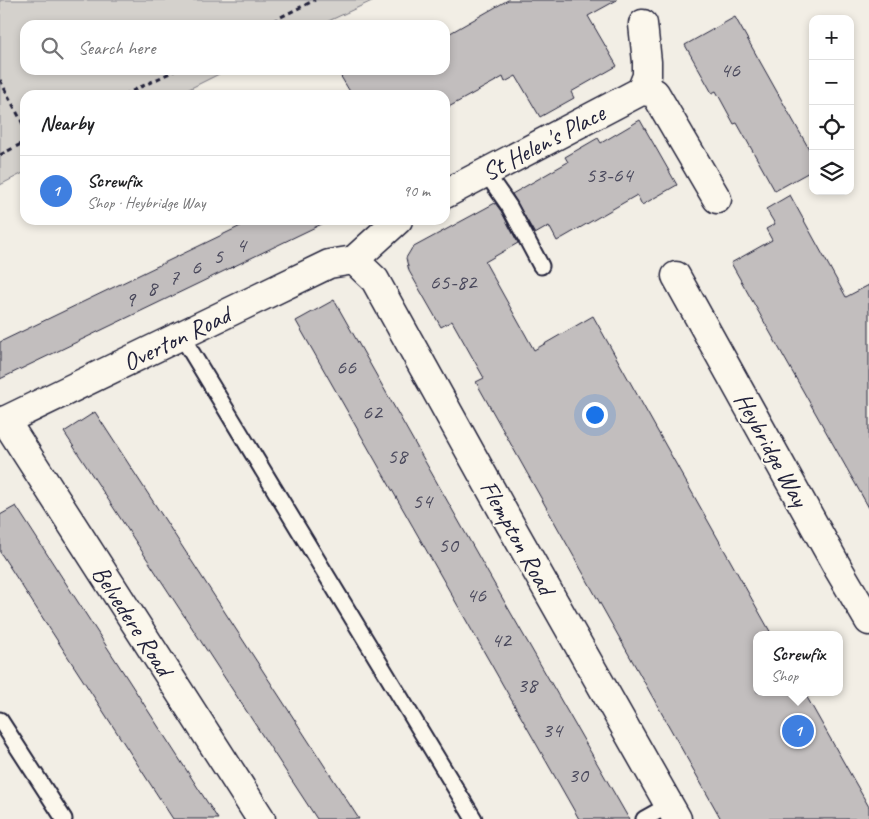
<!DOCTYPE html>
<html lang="en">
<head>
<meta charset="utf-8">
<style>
	:root { --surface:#fff; --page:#f6f6f6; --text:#202124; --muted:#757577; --line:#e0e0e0; --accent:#c8321e }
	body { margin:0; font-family:Caveat,sans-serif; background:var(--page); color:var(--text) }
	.controls { position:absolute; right:15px; top:15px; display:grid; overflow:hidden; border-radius:10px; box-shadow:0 2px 8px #0003 }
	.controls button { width:45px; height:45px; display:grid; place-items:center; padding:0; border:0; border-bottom:1px solid var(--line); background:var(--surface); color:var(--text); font:25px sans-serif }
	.you { position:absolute; left:594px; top:414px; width:18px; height:18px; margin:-12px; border:4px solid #fff; border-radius:50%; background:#1a73e8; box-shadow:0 0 0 8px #1a73e833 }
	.badge { display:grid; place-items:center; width:32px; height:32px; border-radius:50%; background:var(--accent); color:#fff; font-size:16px; font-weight:700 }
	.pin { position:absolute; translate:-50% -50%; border:2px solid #fff; box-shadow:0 1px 5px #0006 }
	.popup { position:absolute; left:753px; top:631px; width:90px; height:65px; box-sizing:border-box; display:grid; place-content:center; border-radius:10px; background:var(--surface); filter:drop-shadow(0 1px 4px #0005); font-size:16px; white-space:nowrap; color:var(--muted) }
	.popup b { font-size:19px; color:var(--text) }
	.popup::after { content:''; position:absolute; left:50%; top:100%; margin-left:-10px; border:10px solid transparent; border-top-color:var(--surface) }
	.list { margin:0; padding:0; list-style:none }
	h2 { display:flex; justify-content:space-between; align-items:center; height:65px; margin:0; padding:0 20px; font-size:21px }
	h2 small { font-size:16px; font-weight:400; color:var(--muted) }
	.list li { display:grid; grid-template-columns:32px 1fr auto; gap:15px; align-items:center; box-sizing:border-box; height:70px; padding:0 20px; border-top:1px solid var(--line) }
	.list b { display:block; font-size:19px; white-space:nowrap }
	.list p { margin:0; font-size:16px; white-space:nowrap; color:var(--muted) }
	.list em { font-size:16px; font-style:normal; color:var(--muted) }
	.icon { flex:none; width:28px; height:28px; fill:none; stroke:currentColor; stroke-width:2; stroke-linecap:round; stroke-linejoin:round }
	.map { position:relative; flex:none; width:869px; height:819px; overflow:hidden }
	.search { position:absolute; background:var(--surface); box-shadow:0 2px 8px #0003; left:20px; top:20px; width:430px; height:55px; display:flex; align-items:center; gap:12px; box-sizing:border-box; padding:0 18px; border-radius:15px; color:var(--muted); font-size:19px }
	.panel { position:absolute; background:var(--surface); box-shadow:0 2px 8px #0003; left:20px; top:90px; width:430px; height:135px; border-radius:15px }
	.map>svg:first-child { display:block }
</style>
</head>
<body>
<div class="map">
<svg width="869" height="819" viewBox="0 0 869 819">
	<rect width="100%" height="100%" fill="#f2eee5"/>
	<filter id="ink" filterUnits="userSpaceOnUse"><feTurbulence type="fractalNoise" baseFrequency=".02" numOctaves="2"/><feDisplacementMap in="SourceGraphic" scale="10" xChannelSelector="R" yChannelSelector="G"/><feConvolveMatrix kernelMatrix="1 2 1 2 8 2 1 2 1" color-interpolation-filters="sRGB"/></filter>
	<g filter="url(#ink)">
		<path fill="#d4d1cc" stroke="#7b7a84" d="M 0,0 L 374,0 L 320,25 L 25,25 L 25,70 L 227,70 L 177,95 L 25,95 L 25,172 L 0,185 Z"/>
		<path fill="#c2bebe" stroke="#22223b" d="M 508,0 L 617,0 L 588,16 L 617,66 L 571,92 L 574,98 L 540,117 L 516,76 L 505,82 L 503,77 L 445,109 L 445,95 L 352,95 L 337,70 L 445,70 L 445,36 Z
			M 735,17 L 813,156 L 813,170 L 775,191 L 737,123 L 734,124 L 716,91 L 712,93 L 685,45 Z
			M 640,120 L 677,185 L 642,205 L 637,195 L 557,241 L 549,226 L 535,234 L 512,194 L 568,162 L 565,157 L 598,138 L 601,143 Z
			M 790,195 L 846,297 L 869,285 L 869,508 L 731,263 L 772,240 L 766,229 L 775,224 L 766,209 Z
			M 495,203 L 501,211 L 518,243 L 485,262 L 534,350 L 593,316 L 772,635 L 757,635 L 757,692 L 804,692 L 869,807 L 869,819 L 721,819 L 476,382 L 484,378 L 452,321 L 441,327 L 409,271 L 406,258 L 412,248 Z
			M 253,220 L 330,220 L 0,379 L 0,342 Z
			M 334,300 L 488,573 L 629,819 L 579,819 L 437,569 L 296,321 Z
			M 95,412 L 359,819 L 317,819 L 64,432 Z
			M 16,506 L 218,819 L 173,819 L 0,552 L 0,515 Z"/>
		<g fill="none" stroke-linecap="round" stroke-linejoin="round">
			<g stroke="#22223b" stroke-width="19">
				<path id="service" d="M 486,173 L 509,206 L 541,266
					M 181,335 L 474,819
					M 0,720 L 64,819
					M 644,819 L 669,805"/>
			</g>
			<g stroke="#22223b" stroke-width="31">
				<path id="minor" d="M 641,91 L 647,76 L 647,62 L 643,24
					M 445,194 L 641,91 L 655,93 L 717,199
					M 354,260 L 375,280 L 510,524 L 677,819
					M 354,260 L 398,220
					M 676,276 L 839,570 L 869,621
					M 5,420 L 261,819
					M 0,423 L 329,264 L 354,260"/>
			</g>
			<path stroke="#22223b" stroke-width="3" stroke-dasharray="5 4" stroke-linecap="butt" d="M 265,25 L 315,0
				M 0,80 L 25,128
				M 124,95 L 176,70
				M 0,155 L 25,142"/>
			<use href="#service" stroke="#fbf7ec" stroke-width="15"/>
			<use href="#minor" stroke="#fbf7ec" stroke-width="28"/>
		</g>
	</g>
	<g text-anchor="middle" stroke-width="4" stroke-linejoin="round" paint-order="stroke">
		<g font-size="22" fill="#4a495c">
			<text x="730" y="77">46</text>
			<text x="609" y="182">53-64</text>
			<text x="241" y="252">4</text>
			<text x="218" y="263">5</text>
			<text x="196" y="274">6</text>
			<text x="174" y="284">7</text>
			<text x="453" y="289">65-82</text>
			<text x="152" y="295">8</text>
			<text x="130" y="306">9</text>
			<text x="346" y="374">66</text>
			<text x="372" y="419">62</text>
			<text x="397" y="463">58</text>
			<text x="422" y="508">54</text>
			<text x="448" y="552">50</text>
			<text x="476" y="602">46</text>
			<text x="501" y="647">42</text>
			<text x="527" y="692">38</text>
			<text x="552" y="737">34</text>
			<text x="578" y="782">30</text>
		</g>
		<g font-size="25" fill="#22223b" stroke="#fbf7ec">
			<text transform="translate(543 142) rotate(-28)" y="9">St Helen's Place</text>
			<text transform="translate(176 338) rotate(-26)" y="9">Overton Road</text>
			<text transform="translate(772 449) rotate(61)" y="9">Heybridge Way</text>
			<text transform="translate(518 537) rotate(61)" y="9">Flempton Road</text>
			<text transform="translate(133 620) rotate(57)" y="9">Belvedere Road</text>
		</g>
	</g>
</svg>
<div class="controls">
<button>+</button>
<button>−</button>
<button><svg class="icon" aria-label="locate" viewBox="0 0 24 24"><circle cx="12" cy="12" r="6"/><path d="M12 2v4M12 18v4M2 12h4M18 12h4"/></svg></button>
<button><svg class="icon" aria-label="layers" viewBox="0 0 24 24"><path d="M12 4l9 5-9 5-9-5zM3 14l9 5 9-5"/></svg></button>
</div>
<div class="you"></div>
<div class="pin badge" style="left:798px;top:731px;background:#3f7fe0">1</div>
<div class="popup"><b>Screwfix</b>Shop</div>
<div class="search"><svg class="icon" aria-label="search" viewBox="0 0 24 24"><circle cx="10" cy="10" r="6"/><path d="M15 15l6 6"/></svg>Search here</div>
<section class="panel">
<h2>Nearby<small></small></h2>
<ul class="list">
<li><span class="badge" style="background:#3f7fe0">1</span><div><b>Screwfix</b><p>Shop · Heybridge Way</p></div><em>90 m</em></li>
</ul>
</section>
</div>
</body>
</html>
